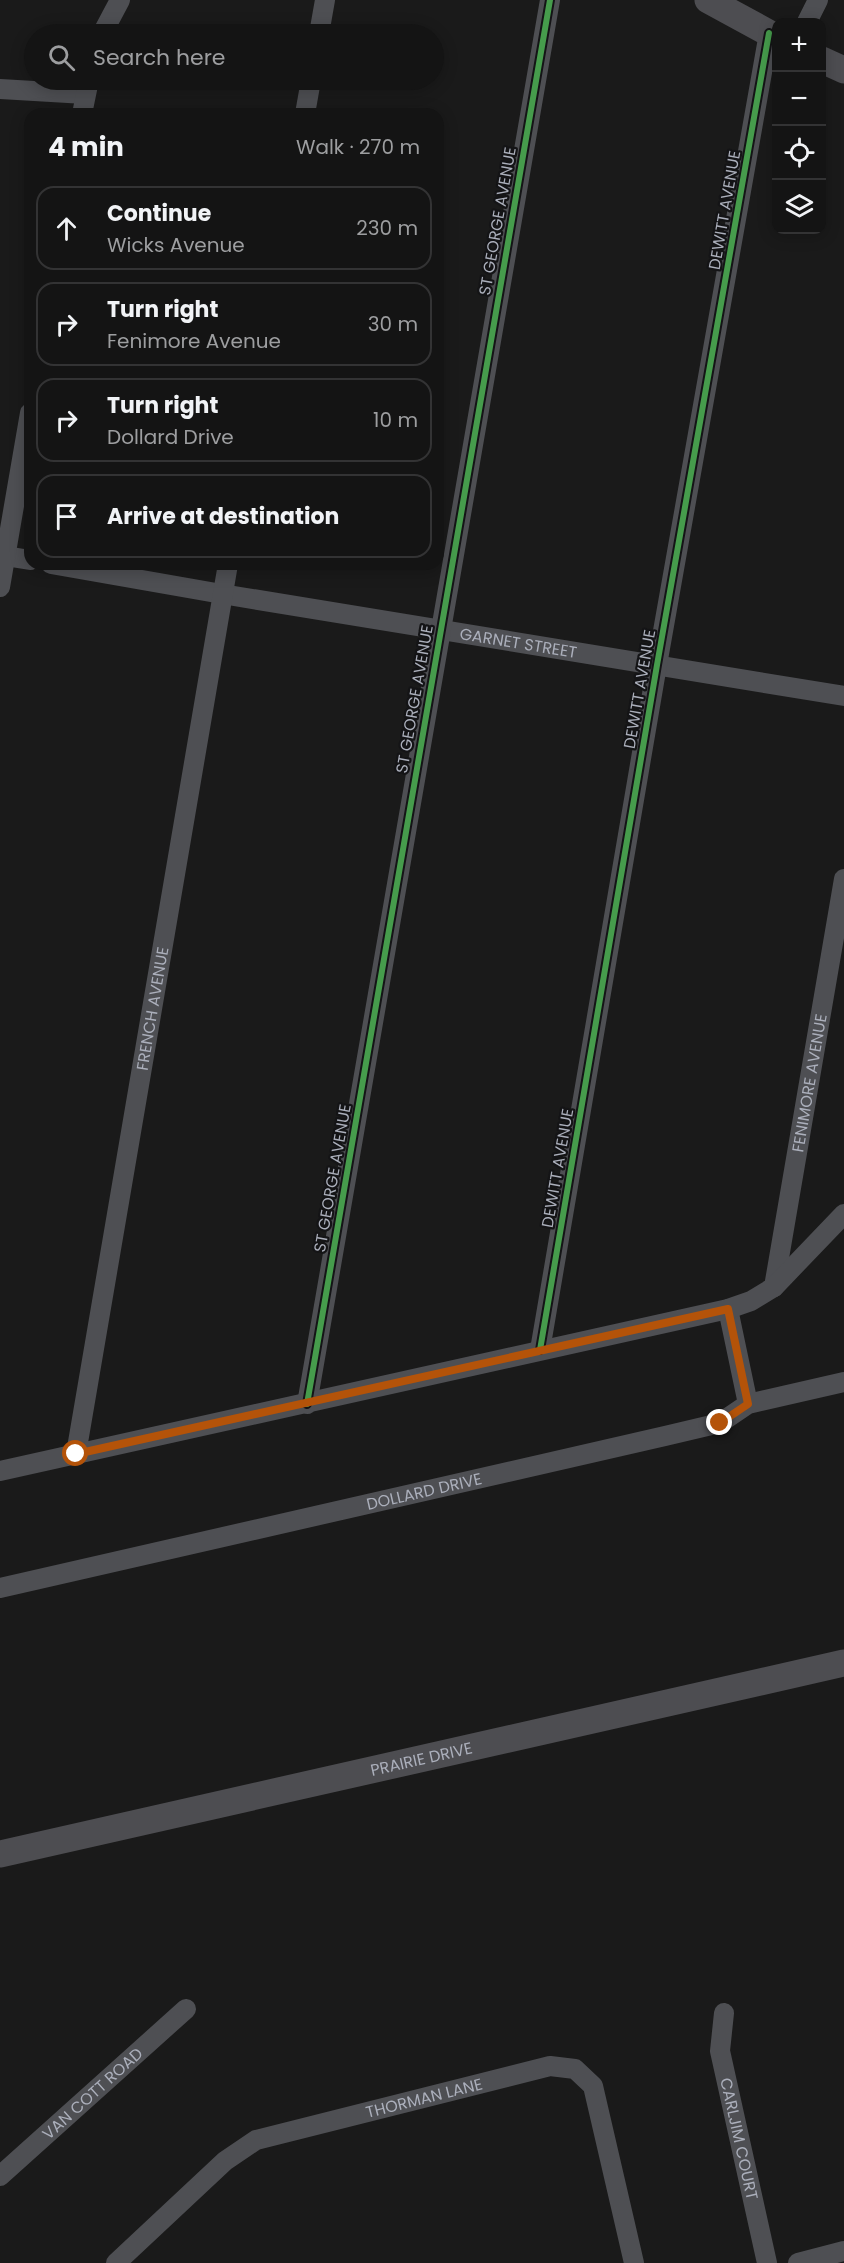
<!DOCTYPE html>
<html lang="en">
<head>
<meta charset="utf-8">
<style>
	:root { --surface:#141414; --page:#1d1d1d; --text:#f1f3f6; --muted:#9d9ea0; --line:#333334 }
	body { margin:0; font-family:Poppins,sans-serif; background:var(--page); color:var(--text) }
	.controls { position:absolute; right:18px; top:18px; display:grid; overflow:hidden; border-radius:12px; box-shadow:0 3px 15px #0003 }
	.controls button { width:54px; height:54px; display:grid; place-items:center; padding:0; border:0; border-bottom:2px solid var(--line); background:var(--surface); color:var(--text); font:30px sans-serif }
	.stop { position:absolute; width:18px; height:18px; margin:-14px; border:4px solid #b45309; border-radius:50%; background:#fff }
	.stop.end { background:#b45309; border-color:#fff; box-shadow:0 2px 6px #0008 }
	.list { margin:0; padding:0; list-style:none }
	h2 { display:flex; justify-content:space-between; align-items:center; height:78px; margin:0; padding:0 24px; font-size:26px }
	h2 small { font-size:20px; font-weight:400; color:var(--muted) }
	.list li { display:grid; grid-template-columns:39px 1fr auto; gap:18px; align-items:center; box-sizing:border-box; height:84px; margin:0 12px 12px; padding:0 12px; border:2px solid var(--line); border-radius:18px }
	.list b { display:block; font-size:22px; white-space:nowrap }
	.list p { margin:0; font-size:20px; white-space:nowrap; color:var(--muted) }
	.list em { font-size:20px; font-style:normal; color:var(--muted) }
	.icon { flex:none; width:33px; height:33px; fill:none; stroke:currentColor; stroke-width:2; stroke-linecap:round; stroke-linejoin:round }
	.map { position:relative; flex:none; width:844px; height:2263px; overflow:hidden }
	.search { position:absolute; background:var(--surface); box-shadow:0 3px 15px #0003; left:24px; top:24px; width:420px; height:66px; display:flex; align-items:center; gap:15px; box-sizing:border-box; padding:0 21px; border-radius:33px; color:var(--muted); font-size:22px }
	.panel { position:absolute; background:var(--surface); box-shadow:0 3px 15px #0003; left:24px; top:108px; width:420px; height:462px; border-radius:18px }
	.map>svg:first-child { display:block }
</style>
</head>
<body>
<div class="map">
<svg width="844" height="2263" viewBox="0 0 844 2263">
	<rect width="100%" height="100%" fill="#1a1a1a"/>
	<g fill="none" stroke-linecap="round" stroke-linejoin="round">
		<g stroke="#4e4f53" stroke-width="20">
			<path d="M 807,22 L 818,0"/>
			<path d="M 102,34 L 120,0"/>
			<path d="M 319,34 L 325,0"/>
			<path d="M 0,89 L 85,94"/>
			<path d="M 82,114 L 89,80"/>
			<path d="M 305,114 L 311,80"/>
			<path d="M 0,555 L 30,560"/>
			<path id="s1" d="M 51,564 L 222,594 L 844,696"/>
			<path d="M 0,587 L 30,413"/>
			<path id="s2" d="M 774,1287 L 844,879"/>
			<path d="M 728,1309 L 748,1404"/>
			<path d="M 540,1350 L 657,665 L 769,33"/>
			<path d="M 307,1404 L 550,0"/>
			<path id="s3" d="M 76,1454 L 228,564"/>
			<path d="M 0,1471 L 728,1309 L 751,1301 L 774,1287 L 844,1214"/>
			<path id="s4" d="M 0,1588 L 665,1436 L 720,1423 L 748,1404 L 844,1382"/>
			<path id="s5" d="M 724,2013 L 720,2051 L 767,2263"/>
			<path id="s6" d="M 0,2176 L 186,2009"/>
			<path id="s7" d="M 116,2263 L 225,2161 L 256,2140 L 550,2066 L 575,2069 L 593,2086 L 634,2263"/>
			<path d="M 798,2263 L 844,2251"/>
		</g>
		<g stroke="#4d4d51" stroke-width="27">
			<path d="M 708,0 L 776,37"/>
			<path d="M 822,60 L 844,70"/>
			<path id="s8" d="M 0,1854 L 844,1663"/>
		</g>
		<g stroke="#141416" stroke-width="10">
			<path id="cycleway" d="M 540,1350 L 657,665 L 769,33
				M 307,1404 L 550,0"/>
		</g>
		<use href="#cycleway" stroke="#469c4c" stroke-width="6"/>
	</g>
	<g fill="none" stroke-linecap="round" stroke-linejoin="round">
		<path stroke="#b45309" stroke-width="8" d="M 76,1454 L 728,1309 L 748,1404 L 720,1423"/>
	</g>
	<g text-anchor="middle" stroke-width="4.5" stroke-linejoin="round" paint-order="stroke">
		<g font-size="16" fill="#abafbb" stroke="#141416">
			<text transform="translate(724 210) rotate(-80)" y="6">DEWITT AVENUE</text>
			<text transform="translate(497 221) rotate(-80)" y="6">ST GEORGE AVENUE</text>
			<text dy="6" stroke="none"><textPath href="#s1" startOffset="474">GARNET STREET</textPath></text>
			<text transform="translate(639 689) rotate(-80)" y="6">DEWITT AVENUE</text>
			<text transform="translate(414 699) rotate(-80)" y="6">ST GEORGE AVENUE</text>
			<text dy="6" stroke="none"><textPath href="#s3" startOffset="452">FRENCH AVENUE</textPath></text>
			<text dy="6" stroke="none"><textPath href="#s2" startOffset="207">FENIMORE AVENUE</textPath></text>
			<text transform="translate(557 1168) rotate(-80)" y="6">DEWITT AVENUE</text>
			<text transform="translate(332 1178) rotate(-80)" y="6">ST GEORGE AVENUE</text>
			<text dy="6" stroke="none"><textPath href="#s4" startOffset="435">DOLLARD DRIVE</textPath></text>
			<text dy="6" stroke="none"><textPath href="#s8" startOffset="432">PRAIRIE DRIVE</textPath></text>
			<text dy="6" stroke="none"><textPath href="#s6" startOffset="124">VAN COTT ROAD</textPath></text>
			<text dy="6" stroke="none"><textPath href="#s7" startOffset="360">THORMAN LANE</textPath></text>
			<text dy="6" stroke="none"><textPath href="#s5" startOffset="128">CARLJIM COURT</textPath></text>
		</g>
	</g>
</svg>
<div class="controls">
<button>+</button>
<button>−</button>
<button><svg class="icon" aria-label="locate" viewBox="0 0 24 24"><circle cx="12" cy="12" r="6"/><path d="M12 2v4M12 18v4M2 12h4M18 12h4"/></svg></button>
<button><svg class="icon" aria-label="layers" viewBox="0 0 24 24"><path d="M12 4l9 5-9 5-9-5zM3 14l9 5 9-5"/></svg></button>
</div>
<div class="stop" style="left:76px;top:1454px"></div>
<div class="stop end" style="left:720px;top:1423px"></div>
<div class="search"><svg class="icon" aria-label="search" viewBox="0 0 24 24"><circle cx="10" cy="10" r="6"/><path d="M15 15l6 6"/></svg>Search here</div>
<section class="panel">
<h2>4 min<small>Walk · 270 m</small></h2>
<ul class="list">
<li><svg class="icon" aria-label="ahead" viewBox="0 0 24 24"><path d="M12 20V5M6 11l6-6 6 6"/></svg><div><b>Continue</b><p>Wicks Avenue</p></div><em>230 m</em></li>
<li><svg class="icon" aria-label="right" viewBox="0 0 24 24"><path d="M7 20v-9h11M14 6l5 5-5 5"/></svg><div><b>Turn right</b><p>Fenimore Avenue</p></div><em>30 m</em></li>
<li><svg class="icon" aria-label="right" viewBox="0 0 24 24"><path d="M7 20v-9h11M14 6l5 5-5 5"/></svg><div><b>Turn right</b><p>Dollard Drive</p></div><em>10 m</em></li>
<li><svg class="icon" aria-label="arrive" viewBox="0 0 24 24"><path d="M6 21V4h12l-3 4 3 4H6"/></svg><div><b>Arrive at destination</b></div></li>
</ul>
</section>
</div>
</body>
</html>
